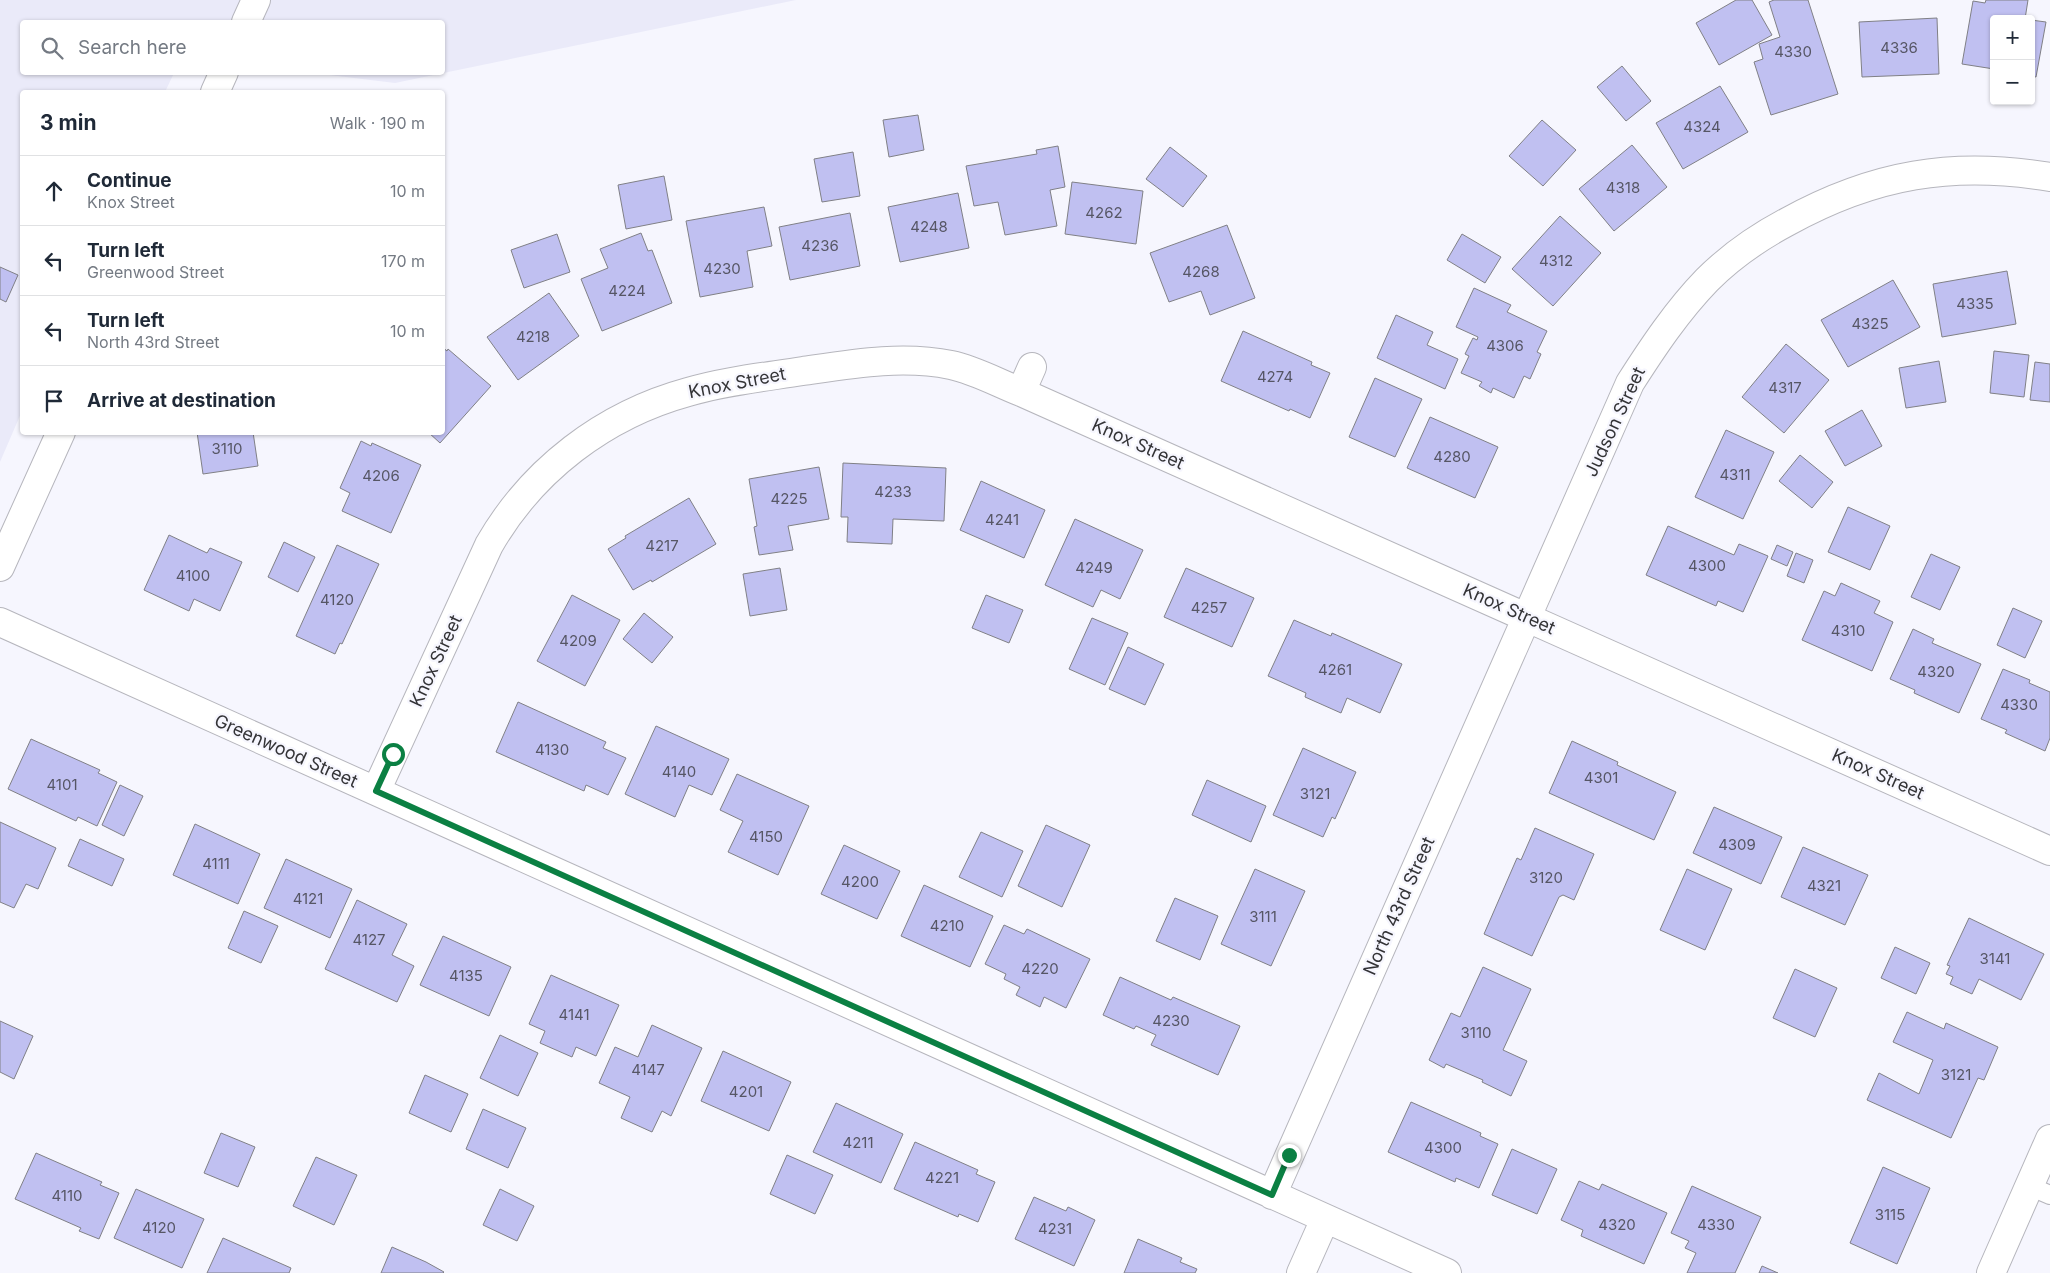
<!DOCTYPE html>
<html lang="en">
<head>
<meta charset="utf-8">
<style>
	:root { --surface:#fff; --page:#f6f6f7; --text:#1f2937; --muted:#747a83; --line:#e0e1e3 }
	body { margin:0; font-family:Inter,sans-serif; background:var(--page); color:var(--text) }
	.controls { position:absolute; right:15px; top:15px; display:grid; overflow:hidden; border-radius:5px; box-shadow:0 1px 4px #0004 }
	.controls button { width:45px; height:45px; display:grid; place-items:center; padding:0; border:0; border-bottom:1px solid var(--line); background:var(--surface); color:var(--text); font:25px sans-serif }
	.stop { position:absolute; width:15px; height:15px; margin:-11px; border:4px solid #0b8043; border-radius:50%; background:#fff }
	.stop.end { background:#0b8043; border-color:#fff; box-shadow:0 1px 5px #0008 }
	.list { margin:0; padding:0; list-style:none }
	h2 { display:flex; justify-content:space-between; align-items:center; height:65px; margin:0; padding:0 20px; font-size:21px }
	h2 small { font-size:16px; font-weight:400; color:var(--muted) }
	.list li { display:grid; grid-template-columns:32px 1fr auto; gap:15px; align-items:center; box-sizing:border-box; height:70px; padding:0 20px; border-top:1px solid var(--line) }
	.list b { display:block; font-size:19px; white-space:nowrap }
	.list p { margin:0; font-size:16px; white-space:nowrap; color:var(--muted) }
	.list em { font-size:16px; font-style:normal; color:var(--muted) }
	.icon { flex:none; width:28px; height:28px; fill:none; stroke:currentColor; stroke-width:2; stroke-linecap:round; stroke-linejoin:round }
	.map { position:relative; flex:none; width:2050px; height:1273px; overflow:hidden }
	.search { position:absolute; background:var(--surface); box-shadow:0 1px 4px #0004; left:20px; top:20px; width:425px; height:55px; display:flex; align-items:center; gap:12px; box-sizing:border-box; padding:0 18px; border-radius:5px; color:var(--muted); font-size:19px }
	.panel { position:absolute; background:var(--surface); box-shadow:0 1px 4px #0004; left:20px; top:90px; width:425px; height:345px; border-radius:5px }
	.map>svg:first-child { display:block }
</style>
</head>
<body>
<div class="map">
<svg width="2050" height="1273" viewBox="0 0 2050 1273">
	<rect width="100%" height="100%" fill="#f6f6fe"/>
	<path fill="#eaeaf9" d="M 0,0 L 796,0 L 395,83 L 313,73 L 442,72 L 442,22 L 22,22 L 22,72 L 174,73 L 165,92 L 22,92 L 22,411 L 0,462 Z"/>
	<path fill="#c0c0f1" stroke="#808086" d="M 1736,0 L 1752,0 L 1772,35 L 1719,65 L 1696,23 Z
		M 1774,0 L 1808,0 L 1838,94 L 1771,115 L 1754,62 L 1763,59 L 1759,44 L 1780,37 L 1769,2 Z
		M 1986,0 L 2028,0 L 2025,19 L 1994,19 L 1994,69 L 1962,64 L 1973,1 L 1985,3 Z
		M 1937,18 L 1939,74 L 1862,77 L 1859,22 Z
		M 2031,20 L 2046,22 L 2036,77 L 2031,76 Z
		M 1622,66 L 1651,101 L 1626,121 L 1597,87 Z
		M 1720,86 L 1748,132 L 1683,169 L 1656,123 Z
		M 918,115 L 924,150 L 889,157 L 883,120 Z
		M 1542,120 L 1576,150 L 1543,186 L 1509,156 Z
		M 1632,145 L 1667,187 L 1614,231 L 1579,189 Z
		M 1058,146 L 1065,187 L 1050,190 L 1057,226 L 1005,235 L 998,202 L 974,206 L 966,166 L 1037,154 L 1036,150 Z
		M 1170,147 L 1207,176 L 1183,207 L 1146,179 Z
		M 853,152 L 860,196 L 822,202 L 814,159 Z
		M 664,176 L 672,220 L 626,229 L 618,185 Z
		M 1072,182 L 1143,191 L 1136,244 L 1065,234 Z
		M 958,193 L 969,248 L 900,262 L 888,207 Z
		M 764,207 L 772,246 L 747,251 L 753,287 L 700,297 L 686,221 Z
		M 850,213 L 860,266 L 790,280 L 779,227 Z
		M 1560,216 L 1601,253 L 1553,306 L 1512,269 Z
		M 1227,225 L 1255,298 L 1210,315 L 1201,291 L 1169,302 L 1150,253 Z
		M 641,233 L 648,251 L 652,250 L 672,303 L 602,331 L 581,279 L 608,268 L 600,249 Z
		M 557,234 L 570,272 L 524,288 L 511,250 Z
		M 1462,234 L 1501,257 L 1485,283 L 1447,260 Z
		M 0,267 L 18,275 L 6,302 L 0,299 Z
		M 2007,271 L 2016,324 L 1942,337 L 1933,284 Z
		M 1893,280 L 1920,327 L 1848,367 L 1821,320 Z
		M 1474,288 L 1511,305 L 1507,312 L 1547,331 L 1537,352 L 1541,354 L 1530,379 L 1524,376 L 1514,398 L 1493,388 L 1491,393 L 1479,386 L 1482,382 L 1461,373 L 1469,356 L 1465,354 L 1473,338 L 1477,340 L 1478,337 L 1456,327 Z
		M 549,293 L 579,336 L 518,380 L 487,337 Z
		M 1396,315 L 1433,332 L 1427,345 L 1458,359 L 1445,389 L 1377,358 Z
		M 1243,331 L 1312,362 L 1311,365 L 1330,373 L 1310,418 L 1290,409 L 1289,411 L 1221,381 Z
		M 1786,344 L 1829,380 L 1784,433 L 1742,397 Z
		M 442,347 L 447,351 L 448,349 L 491,386 L 440,443 L 428,432 L 442,432 Z
		M 1994,351 L 2029,355 L 2024,397 L 1990,393 Z
		M 1939,361 L 1946,402 L 1906,408 L 1899,368 Z
		M 2035,362 L 2050,364 L 2050,402 L 2030,400 Z
		M 1375,378 L 1422,399 L 1395,457 L 1349,437 Z
		M 1862,410 L 1882,446 L 1845,466 L 1825,431 Z
		M 1430,417 L 1498,447 L 1475,498 L 1407,468 Z
		M 1726,430 L 1774,452 L 1743,519 L 1695,497 Z
		M 197,432 L 253,432 L 258,466 L 203,474 Z
		M 361,441 L 371,446 L 372,443 L 421,465 L 391,533 L 342,511 L 350,493 L 340,488 Z
		M 1800,455 L 1833,482 L 1812,508 L 1779,481 Z
		M 843,463 L 946,468 L 944,521 L 893,519 L 892,544 L 847,542 L 848,517 L 841,517 Z
		M 819,467 L 829,519 L 788,526 L 793,550 L 759,555 L 754,527 L 757,526 L 749,479 Z
		M 981,481 L 1045,510 L 1024,558 L 960,530 Z
		M 689,498 L 716,544 L 652,582 L 651,580 L 633,590 L 608,549 L 626,538 L 625,536 Z
		M 1848,507 L 1890,526 L 1870,570 L 1828,552 Z
		M 1075,519 L 1143,550 L 1120,599 L 1101,590 L 1093,607 L 1045,585 Z
		M 1668,526 L 1734,555 L 1739,544 L 1768,556 L 1743,612 L 1718,601 L 1716,606 L 1646,575 Z
		M 169,535 L 207,553 L 210,548 L 242,562 L 220,611 L 194,599 L 189,611 L 144,590 Z
		M 284,542 L 315,557 L 298,592 L 268,577 Z
		M 337,545 L 379,564 L 342,644 L 340,643 L 335,654 L 296,636 Z
		M 1777,545 L 1793,552 L 1787,566 L 1771,559 Z
		M 1796,553 L 1813,560 L 1804,583 L 1787,576 Z
		M 1931,554 L 1960,567 L 1940,610 L 1911,597 Z
		M 780,568 L 787,610 L 750,616 L 743,574 Z
		M 1186,568 L 1254,598 L 1232,647 L 1164,617 Z
		M 1841,583 L 1880,601 L 1874,613 L 1893,622 L 1872,671 L 1802,640 L 1824,591 L 1835,596 Z
		M 572,595 L 620,620 L 585,686 L 537,661 Z
		M 986,595 L 1023,610 L 1009,643 L 972,628 Z
		M 2013,608 L 2042,621 L 2025,658 L 1997,645 Z
		M 644,613 L 673,637 L 652,663 L 623,639 Z
		M 1092,618 L 1128,633 L 1105,685 L 1069,669 Z
		M 1294,620 L 1331,636 L 1332,633 L 1402,664 L 1380,713 L 1347,698 L 1341,713 L 1305,697 L 1306,693 L 1268,676 Z
		M 1913,629 L 1934,639 L 1932,643 L 1981,664 L 1959,713 L 1914,693 L 1915,690 L 1890,679 Z
		M 1128,647 L 1164,664 L 1145,705 L 1109,689 Z
		M 2003,669 L 2030,680 L 2029,683 L 2050,692 L 2050,738 L 2045,751 L 2005,733 L 2007,730 L 1981,719 Z
		M 518,702 L 606,742 L 603,748 L 626,758 L 608,795 L 586,785 L 584,791 L 496,752 Z
		M 656,726 L 729,759 L 712,795 L 689,785 L 675,817 L 625,794 Z
		M 31,739 L 100,770 L 98,773 L 117,782 L 97,826 L 78,817 L 76,821 L 8,789 Z
		M 1572,741 L 1618,762 L 1617,765 L 1676,792 L 1654,840 L 1549,793 Z
		M 1303,748 L 1356,772 L 1335,819 L 1332,817 L 1323,837 L 1273,815 Z
		M 737,774 L 809,806 L 778,875 L 728,852 L 743,821 L 720,810 Z
		M 1207,780 L 1266,806 L 1251,842 L 1192,815 Z
		M 120,785 L 143,796 L 124,836 L 102,825 Z
		M 1714,807 L 1782,837 L 1761,884 L 1693,853 Z
		M 0,822 L 56,848 L 38,889 L 26,884 L 14,908 L 0,902 Z
		M 195,824 L 260,854 L 238,904 L 173,875 Z
		M 1046,825 L 1090,845 L 1062,907 L 1018,886 Z
		M 1535,828 L 1594,854 L 1574,900 L 1563,895 L 1559,897 L 1532,956 L 1484,934 L 1517,858 L 1521,860 Z
		M 981,832 L 1023,851 L 1002,897 L 959,877 Z
		M 80,839 L 124,859 L 112,886 L 68,866 Z
		M 844,845 L 900,871 L 877,919 L 821,894 Z
		M 1803,847 L 1868,875 L 1845,925 L 1781,897 Z
		M 286,859 L 352,889 L 330,938 L 264,908 Z
		M 1255,869 L 1305,891 L 1271,966 L 1221,944 Z
		M 1687,869 L 1732,889 L 1705,950 L 1660,930 Z
		M 924,885 L 993,916 L 970,967 L 901,936 Z
		M 1175,898 L 1218,916 L 1200,960 L 1156,941 Z
		M 357,900 L 407,924 L 392,955 L 414,966 L 397,1002 L 325,969 Z
		M 244,911 L 278,926 L 261,963 L 228,948 Z
		M 1969,918 L 2044,954 L 2021,1000 L 1979,979 L 1972,994 L 1950,984 L 1953,977 L 1946,974 L 1950,966 L 1947,965 Z
		M 1004,925 L 1024,934 L 1027,929 L 1090,959 L 1066,1008 L 1044,997 L 1040,1007 L 1016,995 L 1020,987 L 1004,979 L 1006,974 L 985,964 Z
		M 443,936 L 511,967 L 489,1016 L 420,985 Z
		M 1895,947 L 1930,963 L 1916,994 L 1881,978 Z
		M 1483,967 L 1531,989 L 1503,1050 L 1527,1061 L 1511,1096 L 1482,1082 L 1483,1080 L 1446,1064 L 1444,1068 L 1429,1060 L 1451,1013 L 1460,1017 Z
		M 1795,969 L 1837,988 L 1815,1037 L 1773,1018 Z
		M 551,975 L 619,1005 L 596,1056 L 576,1047 L 572,1057 L 540,1043 L 545,1031 L 529,1024 Z
		M 1120,977 L 1171,1000 L 1173,997 L 1240,1026 L 1218,1075 L 1151,1045 L 1156,1035 L 1136,1026 L 1134,1029 L 1103,1015 Z
		M 1907,1012 L 1944,1029 L 1946,1023 L 1998,1047 L 1984,1080 L 1978,1078 L 1951,1138 L 1867,1100 L 1879,1073 L 1919,1094 L 1933,1060 L 1893,1042 Z
		M 0,1021 L 33,1036 L 14,1079 L 0,1072 Z
		M 652,1025 L 702,1048 L 671,1116 L 662,1111 L 652,1132 L 621,1118 L 630,1097 L 599,1083 L 615,1047 L 638,1057 Z
		M 500,1035 L 538,1053 L 518,1096 L 480,1078 Z
		M 723,1051 L 791,1082 L 769,1131 L 701,1101 Z
		M 425,1075 L 468,1094 L 451,1132 L 409,1113 Z
		M 1411,1102 L 1481,1133 L 1480,1136 L 1498,1144 L 1479,1188 L 1456,1178 L 1455,1182 L 1388,1152 Z
		M 836,1103 L 903,1134 L 881,1183 L 813,1152 Z
		M 483,1109 L 526,1128 L 508,1168 L 466,1149 Z
		M 221,1133 L 255,1147 L 238,1187 L 204,1173 Z
		M 915,1142 L 978,1170 L 976,1174 L 995,1182 L 978,1222 L 959,1214 L 958,1217 L 894,1189 Z
		M 1512,1149 L 1557,1169 L 1537,1214 L 1492,1195 Z
		M 36,1153 L 102,1182 L 100,1185 L 119,1193 L 99,1239 L 79,1231 L 81,1228 L 15,1199 Z
		M 787,1155 L 833,1175 L 815,1214 L 770,1194 Z
		M 316,1157 L 357,1175 L 334,1225 L 293,1206 Z
		M 1883,1167 L 1930,1188 L 1897,1264 L 1850,1243 Z
		M 1579,1181 L 1599,1190 L 1602,1184 L 1667,1213 L 1644,1264 L 1581,1236 L 1583,1230 L 1561,1220 Z
		M 1692,1186 L 1761,1217 L 1735,1273 L 1687,1273 L 1696,1253 L 1685,1248 L 1689,1241 L 1671,1233 Z
		M 136,1189 L 204,1219 L 182,1268 L 114,1238 Z
		M 500,1189 L 534,1206 L 517,1241 L 483,1225 Z
		M 1034,1197 L 1066,1211 L 1068,1207 L 1095,1220 L 1074,1266 L 1015,1239 Z
		M 223,1238 L 291,1268 L 289,1273 L 207,1273 Z
		M 1138,1239 L 1182,1258 L 1180,1262 L 1197,1269 L 1195,1273 L 1124,1273 Z
		M 392,1247 L 426,1262 L 444,1272 L 443,1273 L 381,1273 Z
		M 1762,1266 L 1778,1273 L 1759,1273 Z"/>
	<g fill="none" stroke-linecap="round" stroke-linejoin="round">
		<g stroke="#b6b6bd" stroke-width="20">
			<path id="lane" d="M 2029,1186 L 2050,1195"/>
		</g>
		<g stroke="#b6b6bd" stroke-width="30">
			<path id="street" d="M 246,22 L 256,0
				M 215,92 L 224,72
				M 1021,392 L 1032,367
				M 0,567 L 61,432
				M 0,622 L 1447,1273
				M 376,791 L 489,545 C 532,470 604,415 688,392 C 725,381 765,377 803,371 C 851,364 902,355 951,365 C 975,370 998,383 1021,392 L 2050,851
				M 1272,1195 L 1630,383 C 1653,347 1677,311 1707,280 C 1731,256 1757,238 1787,222 C 1874,174 1952,161 2050,177
				M 1301,1273 L 1325,1219
				M 1991,1273 L 2050,1139"/>
		</g>
		<use href="#lane" stroke="#fff" stroke-width="18"/>
		<use href="#street" stroke="#fff" stroke-width="28"/>
	</g>
	<g fill="none" stroke-linecap="round" stroke-linejoin="round">
		<path stroke="#0b8043" stroke-width="6" d="M 393,754 L 376,791 L 1272,1195 L 1289,1155"/>
	</g>
	<g text-anchor="middle" stroke-width="4.5" stroke-linejoin="round" paint-order="stroke">
		<g font-size="15" fill="#565665">
			<text x="1899" y="53">4336</text>
			<text x="1793" y="57">4330</text>
			<text x="1702" y="132">4324</text>
			<text x="1623" y="193">4318</text>
			<text x="1104" y="218">4262</text>
			<text x="929" y="232">4248</text>
			<text x="820" y="251">4236</text>
			<text x="1556" y="266">4312</text>
			<text x="722" y="274">4230</text>
			<text x="1201" y="277">4268</text>
			<text x="627" y="296">4224</text>
			<text x="1975" y="309">4335</text>
			<text x="1870" y="329">4325</text>
			<text x="533" y="342">4218</text>
			<text x="1505" y="351">4306</text>
			<text x="1275" y="382">4274</text>
			<text x="1785" y="393">4317</text>
			<text x="227" y="454">3110</text>
			<text x="1452" y="462">4280</text>
			<text x="1735" y="480">4311</text>
			<text x="381" y="481">4206</text>
			<text x="893" y="497">4233</text>
			<text x="789" y="504">4225</text>
			<text x="1002" y="525">4241</text>
			<text x="662" y="551">4217</text>
			<text x="1707" y="571">4300</text>
			<text x="1094" y="573">4249</text>
			<text x="193" y="581">4100</text>
			<text x="337" y="605">4120</text>
			<text x="1209" y="613">4257</text>
			<text x="1848" y="636">4310</text>
			<text x="578" y="646">4209</text>
			<text x="1335" y="675">4261</text>
			<text x="1936" y="677">4320</text>
			<text x="2019" y="710">4330</text>
			<text x="552" y="755">4130</text>
			<text x="679" y="777">4140</text>
			<text x="1601" y="783">4301</text>
			<text x="62" y="790">4101</text>
			<text x="1315" y="799">3121</text>
			<text x="766" y="842">4150</text>
			<text x="1737" y="850">4309</text>
			<text x="216" y="869">4111</text>
			<text x="1546" y="883">3120</text>
			<text x="860" y="887">4200</text>
			<text x="1824" y="891">4321</text>
			<text x="308" y="904">4121</text>
			<text x="1263" y="922">3111</text>
			<text x="947" y="931">4210</text>
			<text x="369" y="945">4127</text>
			<text x="1995" y="964">3141</text>
			<text x="1040" y="974">4220</text>
			<text x="466" y="981">4135</text>
			<text x="574" y="1020">4141</text>
			<text x="1171" y="1026">4230</text>
			<text x="1476" y="1038">3110</text>
			<text x="648" y="1075">4147</text>
			<text x="1956" y="1080">3121</text>
			<text x="746" y="1097">4201</text>
			<text x="858" y="1148">4211</text>
			<text x="1443" y="1153">4300</text>
			<text x="942" y="1183">4221</text>
			<text x="67" y="1201">4110</text>
			<text x="1890" y="1220">3115</text>
			<text x="1617" y="1230">4320</text>
			<text x="1716" y="1230">4330</text>
			<text x="159" y="1233">4120</text>
			<text x="1055" y="1234">4231</text>
		</g>
		<g font-size="18" fill="#333336" stroke="#f6f6fe">
			<text transform="translate(737 383) rotate(-11)" y="6">Knox Street</text>
			<text transform="translate(1615 422) rotate(-65)" y="6">Judson Street</text>
			<text transform="translate(1138 444) rotate(24)" y="6">Knox Street</text>
			<text transform="translate(1509 609) rotate(24)" y="6">Knox Street</text>
			<text transform="translate(436 661) rotate(-65)" y="6">Knox Street</text>
			<text transform="translate(286 751) rotate(24)" y="6">Greenwood Street</text>
			<text transform="translate(1878 774) rotate(24)" y="6">Knox Street</text>
			<text transform="translate(1399 906) rotate(-66)" y="6">North 43rd Street</text>
		</g>
	</g>
</svg>
<div class="controls">
<button>+</button>
<button>−</button>
</div>
<div class="stop" style="left:393px;top:754px"></div>
<div class="stop end" style="left:1289px;top:1155px"></div>
<div class="search"><svg class="icon" aria-label="search" viewBox="0 0 24 24"><circle cx="10" cy="10" r="6"/><path d="M15 15l6 6"/></svg>Search here</div>
<section class="panel">
<h2>3 min<small>Walk · 190 m</small></h2>
<ul class="list">
<li><svg class="icon" aria-label="ahead" viewBox="0 0 24 24"><path d="M12 20V5M6 11l6-6 6 6"/></svg><div><b>Continue</b><p>Knox Street</p></div><em>10 m</em></li>
<li><svg class="icon" aria-label="left" viewBox="0 0 24 24"><path d="M17 20v-9H6M10 6l-5 5 5 5"/></svg><div><b>Turn left</b><p>Greenwood Street</p></div><em>170 m</em></li>
<li><svg class="icon" aria-label="left" viewBox="0 0 24 24"><path d="M17 20v-9H6M10 6l-5 5 5 5"/></svg><div><b>Turn left</b><p>North 43rd Street</p></div><em>10 m</em></li>
<li><svg class="icon" aria-label="arrive" viewBox="0 0 24 24"><path d="M6 21V4h12l-3 4 3 4H6"/></svg><div><b>Arrive at destination</b></div></li>
</ul>
</section>
</div>
</body>
</html>
